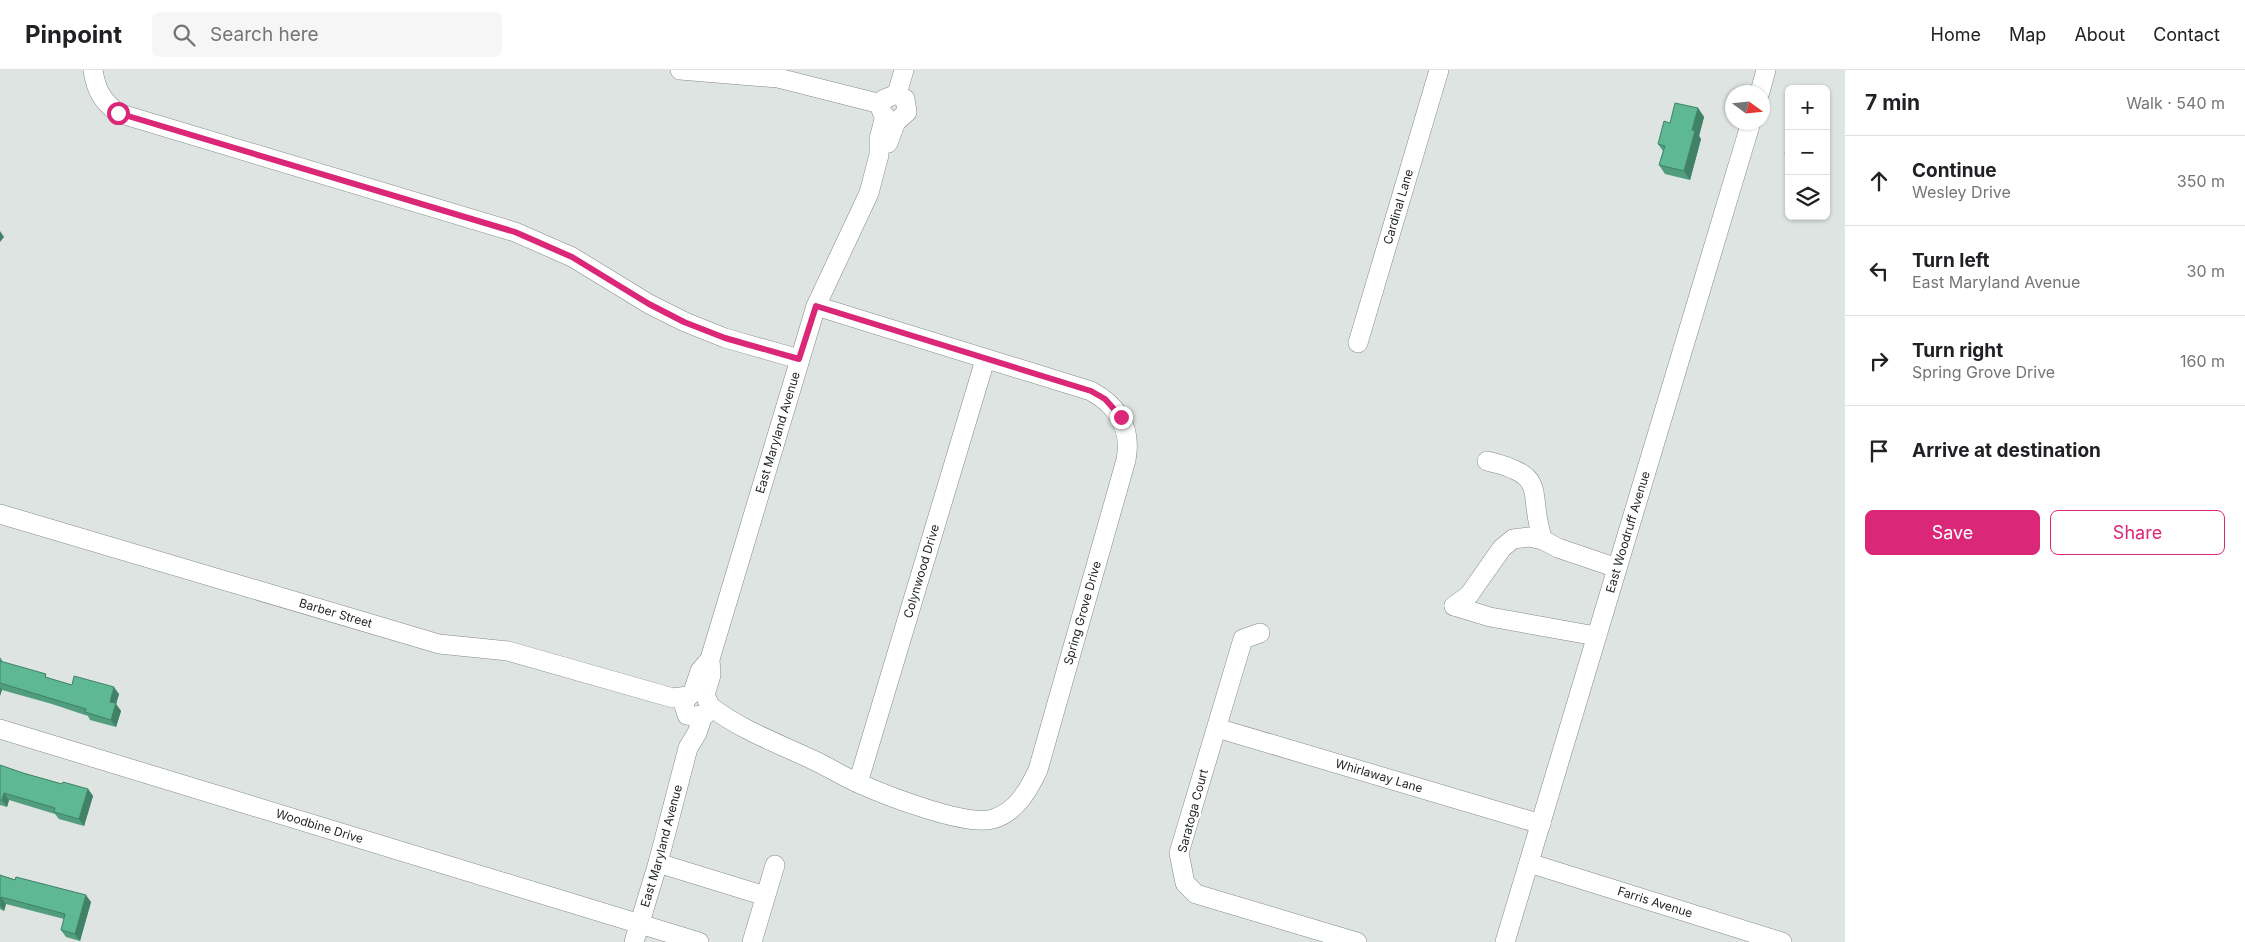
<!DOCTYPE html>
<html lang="en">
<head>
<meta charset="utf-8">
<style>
	:root { --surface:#fff; --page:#f6f6f6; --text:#202124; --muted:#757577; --line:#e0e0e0; --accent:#db2777 }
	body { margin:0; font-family:Inter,sans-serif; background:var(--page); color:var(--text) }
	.controls { position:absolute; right:15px; top:15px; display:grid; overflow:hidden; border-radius:8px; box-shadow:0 1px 4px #0004 }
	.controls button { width:45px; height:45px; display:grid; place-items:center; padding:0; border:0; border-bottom:1px solid var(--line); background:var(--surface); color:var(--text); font:25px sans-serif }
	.compass { position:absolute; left:1725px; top:15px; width:45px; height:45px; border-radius:50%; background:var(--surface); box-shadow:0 1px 4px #0004; rotate:105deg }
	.stop { position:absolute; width:15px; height:15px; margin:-11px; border:4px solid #db2777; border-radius:50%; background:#fff }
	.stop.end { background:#db2777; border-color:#fff; box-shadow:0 1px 5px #0008 }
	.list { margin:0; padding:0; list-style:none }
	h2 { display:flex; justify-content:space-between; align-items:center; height:65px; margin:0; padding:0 20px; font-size:21px }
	h2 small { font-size:16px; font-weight:400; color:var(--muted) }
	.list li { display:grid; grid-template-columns:32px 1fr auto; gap:15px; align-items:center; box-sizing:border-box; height:90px; padding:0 20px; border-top:1px solid var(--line) }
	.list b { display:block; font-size:19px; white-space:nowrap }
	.list p { margin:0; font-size:16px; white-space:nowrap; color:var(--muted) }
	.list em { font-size:16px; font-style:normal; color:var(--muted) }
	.actions { display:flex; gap:10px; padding:15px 20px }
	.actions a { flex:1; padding:11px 0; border:1px solid var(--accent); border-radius:8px; text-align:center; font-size:18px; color:var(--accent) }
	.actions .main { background:var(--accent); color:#fff }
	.icon { flex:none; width:28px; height:28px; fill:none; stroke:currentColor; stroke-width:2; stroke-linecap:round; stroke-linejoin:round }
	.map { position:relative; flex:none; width:1845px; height:872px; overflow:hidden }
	header { display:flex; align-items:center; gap:30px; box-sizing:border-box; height:70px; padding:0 25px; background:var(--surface); border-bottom:1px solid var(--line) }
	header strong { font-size:24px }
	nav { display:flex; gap:28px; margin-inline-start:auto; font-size:18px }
	.search { width:350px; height:45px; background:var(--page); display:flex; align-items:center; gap:12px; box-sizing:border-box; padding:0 18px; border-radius:8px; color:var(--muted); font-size:19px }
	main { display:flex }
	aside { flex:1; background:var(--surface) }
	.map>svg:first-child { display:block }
</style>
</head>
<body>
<header>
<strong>Pinpoint</strong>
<div class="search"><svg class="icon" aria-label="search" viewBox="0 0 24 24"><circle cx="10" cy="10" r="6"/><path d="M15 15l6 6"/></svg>Search here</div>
<nav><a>Home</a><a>Map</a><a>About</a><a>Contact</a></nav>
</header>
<main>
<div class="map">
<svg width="1845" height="872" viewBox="0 0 1845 872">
	<rect width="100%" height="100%" fill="#dee4e1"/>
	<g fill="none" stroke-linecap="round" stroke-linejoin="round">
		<g stroke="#848a87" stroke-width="20">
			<g id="minor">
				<path d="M 93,0 C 96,20 102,31 118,43 L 515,162 L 572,187 L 649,234 L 685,252 L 725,268 L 799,289"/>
				<path d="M 680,0 L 778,8 L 881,34"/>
				<path d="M 1760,22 L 1766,0"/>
				<path d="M 897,24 L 904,0"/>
				<path d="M 883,44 L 880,37 L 884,29 L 897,24 L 905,29 L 907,42 L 896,52 L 888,73"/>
				<path id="s1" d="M 1358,273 L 1439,0"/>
				<path d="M 1487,391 C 1552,406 1526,422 1543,470 L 1558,478 L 1617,498"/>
				<path id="s2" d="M 0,444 L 439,574 L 508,581 L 673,628 L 688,626"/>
				<path d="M 1454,536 L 1490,547 L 1596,566"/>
				<path d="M 1454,536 L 1469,525 L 1502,478 L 1513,469 L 1529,467 L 1543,470"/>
				<path d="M 1260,563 L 1243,569 L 1179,783 L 1185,813 L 1196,824 L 1357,872"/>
				<path id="s3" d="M 710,589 L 700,601 L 693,622 L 683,632 L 687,645 L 696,646 L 706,644 L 710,636 L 705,625 L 711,605 L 710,589 L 816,236 L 869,123 L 879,85 L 879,69 L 885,46"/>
				<path id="s4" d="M 710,636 C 739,659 777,673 811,689 C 827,696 842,706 858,713 C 885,725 966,757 993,749 C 1016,742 1028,721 1038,700 L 1126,390 C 1132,358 1118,336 1091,321 L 816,236"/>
				<path id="s5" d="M 1217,658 L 1541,754"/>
				<path id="s6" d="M 0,659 L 699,872"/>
				<path id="s7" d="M 858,713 L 985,290"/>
				<path d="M 658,793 L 765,826"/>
				<path id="s8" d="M 1529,793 L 1782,872"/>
				<path id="s9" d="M 634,872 L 658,793 L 688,678 L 697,663 L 703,645"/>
				<path d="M 752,872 L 775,795"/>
				<path id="s10" d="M 1505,872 L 1751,52"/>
			</g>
		</g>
		<use href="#minor" stroke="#fff" stroke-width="19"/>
	</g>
	<path fill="#509e7e" d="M 1698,38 L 1704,47 L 1699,66 L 1701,69 L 1690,110 L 1665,104 L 1659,95 L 1663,81 L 1658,74 L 1670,53 Z
		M 0,587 L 3,592 L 49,608 L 72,615 L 119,624 L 116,634 L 121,641 L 116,657 L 90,650 L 88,646 L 52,634 L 2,620 L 0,625 Z
		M 0,695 L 23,703 L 62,714 L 88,719 L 93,726 L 84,756 L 59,749 L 55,744 L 9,730 L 7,737 L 0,735 Z
		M 0,805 L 91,832 L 80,871 L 66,867 L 61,860 L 64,849 L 6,834 L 4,841 L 0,839 Z"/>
	<path fill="#418167" d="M 1698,38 L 1704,47 L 1699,66 L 1701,69 L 1690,110 L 1684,101 L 1692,60 Z
		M 1826,61 L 1829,65 L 1826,78 Z
		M 0,161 L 4,167 L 0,172 Z
		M 0,617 L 2,620 L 0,626 Z
		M 114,617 L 119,624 L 116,634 L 121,641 L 116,657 L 111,650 L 110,632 Z
		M 88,719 L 93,726 L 84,756 L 79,749 Z
		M 4,723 L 9,730 L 7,737 L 2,730 Z
		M 86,825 L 91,832 L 80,871 L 75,864 Z
		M 1,827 L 6,834 L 4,841 L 0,835 Z"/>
	<path fill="#5db893" stroke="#418167" d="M 1675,33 L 1698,38 L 1692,60 L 1695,61 L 1684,101 L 1659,95 L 1665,76 L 1658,74 L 1664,51 L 1670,53 Z
		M 1789,69 L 1789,84 L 1785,84 Z
		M 0,591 L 46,604 L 45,607 L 72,615 L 74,606 L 114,617 L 110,632 L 116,633 L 111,650 L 85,642 L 86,639 L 46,627 L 0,613 Z
		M 0,695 L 23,703 L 62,714 L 63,712 L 88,719 L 79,749 L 54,742 L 55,738 L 4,723 L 2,730 L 0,730 Z
		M 0,805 L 15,810 L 16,807 L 86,825 L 75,864 L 61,860 L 65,844 L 1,827 L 0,831 Z"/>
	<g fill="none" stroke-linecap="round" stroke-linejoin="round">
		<path stroke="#db2777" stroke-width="6" d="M 118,43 L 515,162 L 572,187 L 649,234 L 684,252 L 725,268 L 799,289 L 816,236 L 1091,321 L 1105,329 L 1121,347"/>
	</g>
	<g text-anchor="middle" stroke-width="4.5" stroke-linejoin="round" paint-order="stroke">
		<g font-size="12" fill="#242625" stroke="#fff">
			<text dy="4" stroke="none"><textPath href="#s1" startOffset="142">Cardinal Lane</textPath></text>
			<text dy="4" stroke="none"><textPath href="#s3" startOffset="379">East Maryland Avenue</textPath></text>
			<text dy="4" stroke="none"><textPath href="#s10" startOffset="428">East Woodruff Avenue</textPath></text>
			<text dy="4" stroke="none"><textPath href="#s7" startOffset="221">Colynwood Drive</textPath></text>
			<text dy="4" stroke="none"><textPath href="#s4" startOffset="540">Spring Grove Drive</textPath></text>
			<text dy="4" stroke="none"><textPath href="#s2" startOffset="350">Barber Street</textPath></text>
			<text dy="4" stroke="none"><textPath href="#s5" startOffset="169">Whirlaway Lane</textPath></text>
			<text transform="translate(1193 741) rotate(-75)" y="4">Saratoga Court</text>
			<text dy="4" stroke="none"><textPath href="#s6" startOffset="334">Woodbine Drive</textPath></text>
			<text dy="4" stroke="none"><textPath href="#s9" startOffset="100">East Maryland Avenue</textPath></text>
			<text dy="4" stroke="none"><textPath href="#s8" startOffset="132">Farris Avenue</textPath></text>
		</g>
	</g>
</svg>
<div class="controls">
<button>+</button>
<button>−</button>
<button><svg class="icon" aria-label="layers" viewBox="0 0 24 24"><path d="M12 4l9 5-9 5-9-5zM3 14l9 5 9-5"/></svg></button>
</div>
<svg class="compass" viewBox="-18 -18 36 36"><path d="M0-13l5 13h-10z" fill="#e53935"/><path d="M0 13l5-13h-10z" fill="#757577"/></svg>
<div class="stop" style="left:118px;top:43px"></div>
<div class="stop end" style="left:1121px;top:347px"></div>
</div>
<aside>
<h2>7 min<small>Walk · 540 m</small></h2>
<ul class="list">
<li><svg class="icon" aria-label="ahead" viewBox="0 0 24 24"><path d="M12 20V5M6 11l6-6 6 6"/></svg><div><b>Continue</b><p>Wesley Drive</p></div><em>350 m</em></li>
<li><svg class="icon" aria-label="left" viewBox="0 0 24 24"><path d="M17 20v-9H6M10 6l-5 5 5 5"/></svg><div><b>Turn left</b><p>East Maryland Avenue</p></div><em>30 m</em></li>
<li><svg class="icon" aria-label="right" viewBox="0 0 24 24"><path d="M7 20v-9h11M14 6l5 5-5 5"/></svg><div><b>Turn right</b><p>Spring Grove Drive</p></div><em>160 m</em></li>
<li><svg class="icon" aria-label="arrive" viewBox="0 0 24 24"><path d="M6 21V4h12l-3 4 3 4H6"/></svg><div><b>Arrive at destination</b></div></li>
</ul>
<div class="actions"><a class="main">Save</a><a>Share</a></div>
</aside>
</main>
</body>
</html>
